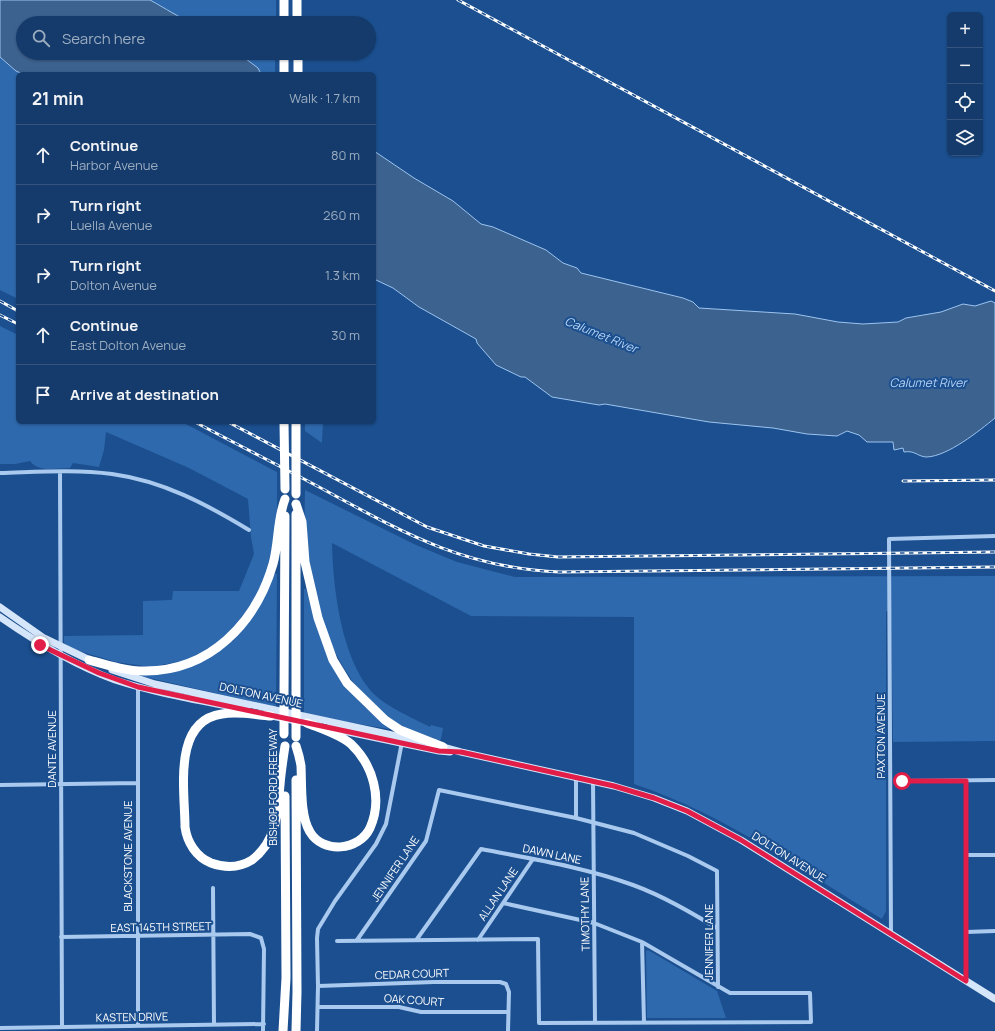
<!DOCTYPE html>
<html lang="en">
<head>
<meta charset="utf-8">
<style>
	:root { --surface:#143b6b; --page:#214673; --text:#f1f3f6; --muted:#9dadc1; --line:#33557e }
	body { margin:0; font-family:Manrope,sans-serif; background:var(--page); color:var(--text) }
	.controls { position:absolute; right:12px; top:12px; display:grid; overflow:hidden; border-radius:6px; box-shadow:0 1px 3px #0004 }
	.controls button { width:36px; height:36px; display:grid; place-items:center; padding:0; border:0; border-bottom:1px solid var(--line); background:var(--surface); color:var(--text); font:20px sans-serif }
	.stop { position:absolute; width:12px; height:12px; margin:-9px; border:3px solid #e11d48; border-radius:50%; background:#fff }
	.stop.end { background:#e11d48; border-color:#fff; box-shadow:0 1px 4px #0008 }
	.list { margin:0; padding:0; list-style:none }
	h2 { display:flex; justify-content:space-between; align-items:center; height:52px; margin:0; padding:0 16px; font-size:17px }
	h2 small { font-size:13px; font-weight:400; color:var(--muted) }
	.list li { display:grid; grid-template-columns:26px 1fr auto; gap:12px; align-items:center; box-sizing:border-box; height:60px; padding:0 16px; border-top:1px solid var(--line) }
	.list b { display:block; font-size:15px; white-space:nowrap }
	.list p { margin:0; font-size:13px; white-space:nowrap; color:var(--muted) }
	.list em { font-size:13px; font-style:normal; color:var(--muted) }
	.icon { flex:none; width:22px; height:22px; fill:none; stroke:currentColor; stroke-width:2; stroke-linecap:round; stroke-linejoin:round }
	.map { position:relative; flex:none; width:995px; height:1031px; overflow:hidden }
	.search { position:absolute; background:var(--surface); box-shadow:0 1px 3px #0004; left:16px; top:16px; width:360px; height:44px; display:flex; align-items:center; gap:10px; box-sizing:border-box; padding:0 14px; border-radius:22px; color:var(--muted); font-size:15px }
	.panel { position:absolute; background:var(--surface); box-shadow:0 1px 3px #0004; left:16px; top:72px; width:360px; height:352px; border-radius:6px }
	.map>svg:first-child { display:block }
</style>
</head>
<body>
<div class="map">
<svg width="995" height="1031" viewBox="0 0 995 1031">
	<rect width="100%" height="100%" fill="#1b4f8f"/>
	<path fill="#2e69ad" d="M 150,0 L 276,0 L 276,23 L 194,23 C 181,19 164,7 150,0 Z
		M 238,53 L 275,53 L 275,74 L 261,74 L 258,68 Z
		M 0,57 L 16,71 L 24,74 L 18,74 L 18,299 L 0,290 Z
		M 0,326 L 18,335 L 18,422 L 182,422 L 277,472 L 277,514 L 272,554 L 266,574 L 254,600 L 226,638 L 187,660 L 151,667 L 116,662 L 69,648 L 64,643 L 64,636 L 143,635 L 143,601 L 172,600 L 173,591 L 239,591 L 254,554 L 251,537 L 248,499 L 189,468 L 106,432 L 104,450 L 99,467 L 73,463 L 70,468 C 57,468 39,473 30,461 L 15,464 L 0,464 Z
		M 305,422 L 323,422 L 322,443 L 305,431 Z
		M 305,490 L 416,545 L 457,562 L 515,577 L 995,576 L 995,741 L 893,742 L 891,612 L 886,611 L 886,911 L 882,919 C 801,870 724,814 634,784 L 634,617 L 471,616 L 332,543 C 333,588 341,655 370,690 C 384,706 411,717 430,727 L 431,725 L 443,728 L 441,739 L 439,741 L 434,740 L 434,738 C 414,732 393,724 377,709 C 326,662 308,589 305,521 C 304,511 305,501 305,490 Z
		M 273,573 L 277,574 L 276,707 L 132,674 L 211,657 L 233,641 L 248,622 Z
		M 304,589 L 306,589 C 323,650 335,689 390,727 L 389,729 L 346,722 L 304,713 Z
		M 648,950 L 717,991 L 726,1018 L 647,1018 L 646,951 Z"/>
	<path fill="#3c6290" stroke="#9cc4f0" d="M 0,0 L 150,0 C 165,8 179,18 194,23 L 23,23 L 23,53 L 238,53 L 258,68 L 261,74 L 23,74 L 16,71 L 0,57 Z
		M 374,151 L 414,178 L 453,201 L 481,224 L 493,227 L 546,250 L 563,263 L 577,268 L 581,273 L 683,298 L 693,302 L 699,308 L 795,314 L 838,322 L 863,324 L 898,322 L 906,318 L 941,312 L 963,304 L 975,306 L 991,301 L 995,303 L 995,418 C 979,431 948,456 927,457 C 918,457 915,450 904,452 L 903,448 L 894,450 L 893,442 L 867,442 L 859,435 L 847,431 L 837,436 L 807,434 L 773,428 L 709,422 L 605,404 L 599,405 L 552,397 L 525,377 L 521,377 L 496,365 L 477,343 L 476,339 L 419,307 L 393,288 L 374,279 Z"/>
	<g fill="none" stroke-linecap="round" stroke-linejoin="round">
		<path stroke="#a9c9ee" stroke-width="4" d="M 60,472 L 62,1026
			M 0,473 C 37,472 75,469 112,474 C 163,481 206,504 249,530
			M 138,687 L 138,1025
			M 593,781 L 595,1023
			M 902,781 L 995,780
			M 0,785 L 137,783
			M 576,818 L 576,777
			M 966,855 L 995,855
			M 213,888 L 214,1025
			M 966,932 L 995,931
			M 891,934 L 889,539 L 995,536
			M 61,937 L 250,934 L 261,938 L 264,949 L 263,1031
			M 417,939 L 481,849 C 532,859 584,867 633,885 C 663,896 690,912 717,928
			M 357,940 L 426,841 L 439,790 L 576,818 L 634,833 L 688,856 L 717,871 L 718,987
			M 478,940 L 533,859
			M 337,941 L 538,939 L 539,1023 L 811,1022 L 810,993 L 730,993 L 642,942 L 594,923 L 503,903
			M 642,942 L 644,1022
			M 966,980 L 966,781
			M 318,986 L 434,982 L 500,982 L 506,984 L 509,992 L 508,1031
			M 318,1007 L 399,1007 L 421,1012 L 508,1012
			M 0,1028 L 264,1024
			M 317,1031 L 318,986 L 317,938 L 318,929 L 335,901 L 376,844 L 386,824 L 402,742"/>
		<path stroke="#d6e6fa" stroke-width="7" d="M 0,607 L 44,638 L 94,662
			M 0,617 C 36,642 74,665 115,680 C 158,694 203,701 247,710
			M 112,670 L 155,684 L 420,741
			M 267,715 L 311,724
			M 329,728 L 439,751 L 450,752
			M 439,746 L 461,752 L 614,786 L 654,798 L 687,811 L 741,840 L 995,999"/>
		<path stroke="#fff" stroke-width="9" d="M 297,0 L 297,23
			M 284,23 L 284,0
			M 284,53 L 284,74
			M 298,53 L 298,74
			M 296,504 L 302,522 L 305,562 L 318,618 L 333,660 L 347,683 L 385,720 L 400,730 L 443,747
			M 296,514 L 296,699
			M 89,660 C 107,665 126,671 145,671 C 210,671 256,623 273,564 C 279,542 277,520 285,499
			M 284,696 L 285,516
			M 271,716 C 256,715 238,711 222,714 C 172,721 185,791 185,827 C 187,842 196,857 211,863 C 225,868 239,868 252,860 C 277,841 277,814 280,785 C 281,772 283,759 285,746
			M 296,746 C 298,752 300,759 301,766 C 302,785 300,816 310,832 C 323,854 359,851 370,828 C 383,799 373,765 351,744 C 339,734 322,729 307,723
			M 283,1031 L 286,978 L 285,796
			M 296,1031 L 297,992 L 296,780"/>
		<g stroke="#fff" stroke-width="3">
			<path id="rail" d="M 458,0 L 995,291
				M 0,301 L 18,311
				M 0,315 L 18,324
				M 195,422 C 236,444 278,465 319,487 C 402,532 463,568 560,572 L 995,567
				M 228,422 L 427,527 L 484,546 L 529,554 L 558,557 L 995,552
				M 903,481 L 995,480"/>
		</g>
		<use href="#rail" stroke="#1b4f8f" stroke-width="1.5" stroke-dasharray="4.5" stroke-linecap="butt"/>
		<path stroke="#fff" stroke-width="9" d="M 284,422 L 285,489
			M 296,494 L 296,422
			M 284,696 L 284,734
			M 296,699 L 296,737"/>
	</g>
	<g fill="none" stroke-linecap="round" stroke-linejoin="round">
		<path stroke="#e11d48" stroke-width="5" d="M 40,645 L 99,673 L 138,687 L 439,751 L 461,752 L 614,786 L 654,798 L 687,811 L 741,840 L 966,981 L 966,781 L 902,781"/>
	</g>
	<g text-anchor="middle" stroke-width="4" stroke-linejoin="round" paint-order="stroke">
		<g font-size="11" fill="#fff" stroke="#1b4f8f">
			<text transform="translate(261 695) rotate(12)" y="4">DOLTON AVENUE</text>
			<text transform="translate(881 736) rotate(-90)" y="4">PAXTON AVENUE</text>
			<text transform="translate(52 749) rotate(-90)" y="4">DANTE AVENUE</text>
			<text transform="translate(273 787) rotate(-90)" y="4">BISHOP FORD FREEWAY</text>
			<text transform="translate(552 854) rotate(12)" y="4">DAWN LANE</text>
			<text transform="translate(128 856) rotate(-90)" y="4">BLACKSTONE AVENUE</text>
			<text transform="translate(789 857) rotate(32)" y="4">DOLTON AVENUE</text>
			<text transform="translate(395 869) rotate(-56)" y="4">JENNIFER LANE</text>
			<text transform="translate(498 894) rotate(-56)" y="4">ALLAN LANE</text>
			<text transform="translate(585 914) rotate(-91)" y="4">TIMOTHY LANE</text>
			<text transform="translate(161 927) rotate(-1)" y="4">EAST 145TH STREET</text>
			<text transform="translate(709 942) rotate(-90)" y="4">JENNIFER LANE</text>
			<text transform="translate(412 974) rotate(-2)" y="4">CEDAR COURT</text>
			<text transform="translate(414 1000) rotate(4)" y="4">OAK COURT</text>
			<text transform="translate(132 1017) rotate(-1)" y="4">KASTEN DRIVE</text>
		</g>
		<g font-size="12" font-style="italic" fill="#b5d3f5" stroke="#1b4f8f">
			<text transform="translate(601 335) rotate(22)" y="4">Calumet River</text>
			<text x="928" y="387">Calumet River</text>
		</g>
	</g>
</svg>
<div class="controls">
<button>+</button>
<button>−</button>
<button><svg class="icon" aria-label="locate" viewBox="0 0 24 24"><circle cx="12" cy="12" r="6"/><path d="M12 2v4M12 18v4M2 12h4M18 12h4"/></svg></button>
<button><svg class="icon" aria-label="layers" viewBox="0 0 24 24"><path d="M12 4l9 5-9 5-9-5zM3 14l9 5 9-5"/></svg></button>
</div>
<div class="stop" style="left:902px;top:781px"></div>
<div class="stop end" style="left:40px;top:645px"></div>
<div class="search"><svg class="icon" aria-label="search" viewBox="0 0 24 24"><circle cx="10" cy="10" r="6"/><path d="M15 15l6 6"/></svg>Search here</div>
<section class="panel">
<h2>21 min<small>Walk · 1.7 km</small></h2>
<ul class="list">
<li><svg class="icon" aria-label="ahead" viewBox="0 0 24 24"><path d="M12 20V5M6 11l6-6 6 6"/></svg><div><b>Continue</b><p>Harbor Avenue</p></div><em>80 m</em></li>
<li><svg class="icon" aria-label="right" viewBox="0 0 24 24"><path d="M7 20v-9h11M14 6l5 5-5 5"/></svg><div><b>Turn right</b><p>Luella Avenue</p></div><em>260 m</em></li>
<li><svg class="icon" aria-label="right" viewBox="0 0 24 24"><path d="M7 20v-9h11M14 6l5 5-5 5"/></svg><div><b>Turn right</b><p>Dolton Avenue</p></div><em>1.3 km</em></li>
<li><svg class="icon" aria-label="ahead" viewBox="0 0 24 24"><path d="M12 20V5M6 11l6-6 6 6"/></svg><div><b>Continue</b><p>East Dolton Avenue</p></div><em>30 m</em></li>
<li><svg class="icon" aria-label="arrive" viewBox="0 0 24 24"><path d="M6 21V4h12l-3 4 3 4H6"/></svg><div><b>Arrive at destination</b></div></li>
</ul>
</section>
</div>
</body>
</html>
